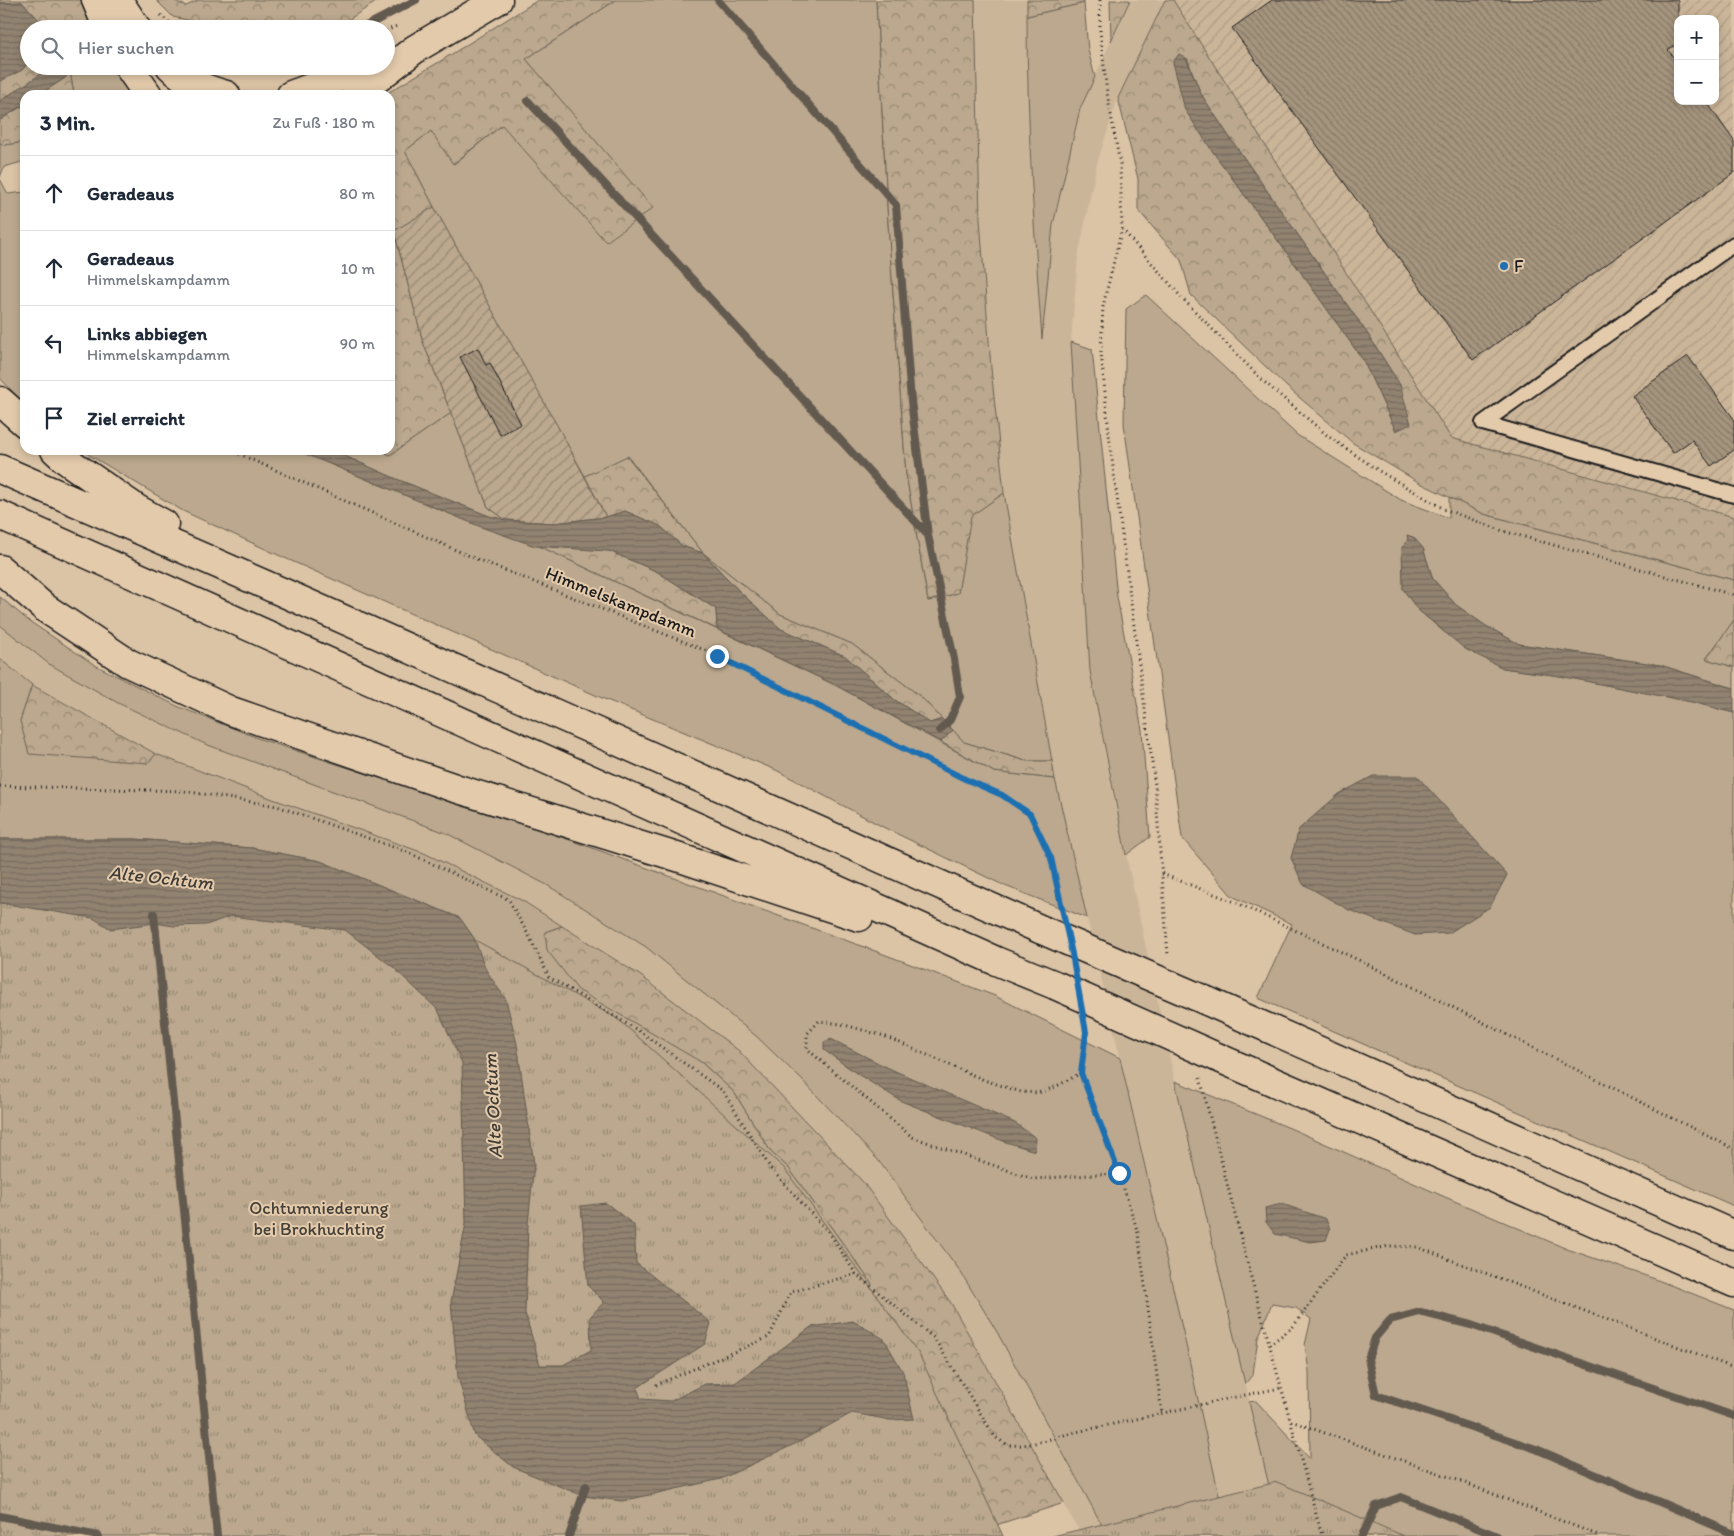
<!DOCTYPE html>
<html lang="de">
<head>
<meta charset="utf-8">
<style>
	:root { --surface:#fff; --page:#f6f6f7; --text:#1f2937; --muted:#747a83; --line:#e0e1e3 }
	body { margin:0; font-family:Itim,sans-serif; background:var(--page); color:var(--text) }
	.controls { position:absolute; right:15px; top:15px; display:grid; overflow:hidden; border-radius:10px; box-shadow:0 2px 8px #0003 }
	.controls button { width:45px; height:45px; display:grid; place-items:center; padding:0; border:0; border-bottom:1px solid var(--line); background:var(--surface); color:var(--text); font:25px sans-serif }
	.stop { position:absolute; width:15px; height:15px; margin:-11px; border:4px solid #1f6fb2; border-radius:50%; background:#fff }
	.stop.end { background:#1f6fb2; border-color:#fff; box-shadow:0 1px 5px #0008 }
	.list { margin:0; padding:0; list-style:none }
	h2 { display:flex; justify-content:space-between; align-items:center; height:65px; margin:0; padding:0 20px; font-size:21px }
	h2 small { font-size:16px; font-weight:400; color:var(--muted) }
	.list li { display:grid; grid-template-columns:32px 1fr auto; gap:15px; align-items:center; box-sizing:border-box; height:75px; padding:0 20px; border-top:1px solid var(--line) }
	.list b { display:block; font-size:19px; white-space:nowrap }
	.list p { margin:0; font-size:16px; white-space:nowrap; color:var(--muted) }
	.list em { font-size:16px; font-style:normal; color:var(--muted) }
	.icon { flex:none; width:28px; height:28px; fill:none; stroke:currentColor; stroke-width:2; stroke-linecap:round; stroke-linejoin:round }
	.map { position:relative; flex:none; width:1734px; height:1536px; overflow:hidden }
	.search { position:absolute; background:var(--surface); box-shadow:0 2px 8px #0003; left:20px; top:20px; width:375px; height:55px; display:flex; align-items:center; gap:12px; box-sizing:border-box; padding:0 18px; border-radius:28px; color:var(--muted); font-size:19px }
	.panel { position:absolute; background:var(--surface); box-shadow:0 2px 8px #0003; left:20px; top:90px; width:375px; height:365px; border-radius:15px }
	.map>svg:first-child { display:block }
</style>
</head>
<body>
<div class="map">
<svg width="1734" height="1536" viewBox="0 0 1734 1536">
	<defs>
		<pattern id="industrial-furrows" width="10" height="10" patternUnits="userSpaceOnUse" patternTransform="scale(1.25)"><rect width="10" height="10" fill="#cbb599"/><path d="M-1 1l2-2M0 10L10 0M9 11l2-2" fill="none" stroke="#ae9b83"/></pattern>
		<pattern id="forest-crowns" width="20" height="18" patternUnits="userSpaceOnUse" patternTransform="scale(1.25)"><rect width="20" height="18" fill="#bba88e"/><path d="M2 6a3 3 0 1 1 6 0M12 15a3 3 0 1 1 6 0" fill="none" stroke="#978873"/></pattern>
		<pattern id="park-tufts" width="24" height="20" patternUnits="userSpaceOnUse" patternTransform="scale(1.25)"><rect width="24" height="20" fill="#bba88e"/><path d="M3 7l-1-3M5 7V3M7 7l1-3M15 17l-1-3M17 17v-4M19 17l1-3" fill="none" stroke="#978873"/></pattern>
		<pattern id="garden-furrows" width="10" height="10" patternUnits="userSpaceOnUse" patternTransform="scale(1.25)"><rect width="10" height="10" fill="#bba88e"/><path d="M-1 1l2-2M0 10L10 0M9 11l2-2" fill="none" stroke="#978873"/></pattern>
		<pattern id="water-rules" width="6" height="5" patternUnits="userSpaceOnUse" patternTransform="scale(1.25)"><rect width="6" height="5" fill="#928371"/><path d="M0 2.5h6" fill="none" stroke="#766a5c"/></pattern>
		<pattern id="building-back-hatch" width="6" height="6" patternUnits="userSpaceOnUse" patternTransform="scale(1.25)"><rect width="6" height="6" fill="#a5957e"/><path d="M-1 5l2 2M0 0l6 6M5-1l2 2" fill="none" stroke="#867966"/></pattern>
	</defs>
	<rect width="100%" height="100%" fill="#dbc3a5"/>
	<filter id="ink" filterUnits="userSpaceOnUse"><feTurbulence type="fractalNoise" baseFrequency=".02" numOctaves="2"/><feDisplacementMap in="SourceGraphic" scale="10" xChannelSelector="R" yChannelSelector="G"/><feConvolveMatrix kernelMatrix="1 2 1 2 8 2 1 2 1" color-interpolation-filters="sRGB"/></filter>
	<g filter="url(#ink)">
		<path fill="#cbb599" d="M 975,0 L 1027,0 L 1027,67 L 1032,199 L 1042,335 L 1053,225 L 1080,109 L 1130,0 L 1165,0 L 1118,98 L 1097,163 L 1078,257 L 1071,342 L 1090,671 L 1113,795 L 1180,1105 L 1281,1536 L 1228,1536 L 1186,1345 L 1134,1115 L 1059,802 L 1001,476 L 991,368 L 980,219 Z
			M 0,625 L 49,664 L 118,703 L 205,744 L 446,833 L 547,885 L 646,947 L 756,1036 L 802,1080 L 878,1160 L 960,1271 L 997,1332 L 1108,1536 L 1082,1536 L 951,1303 L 738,1050 L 641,976 L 523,901 L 424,853 L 273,799 L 156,754 L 32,685 L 0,659 Z"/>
		<path fill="url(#industrial-furrows)" fill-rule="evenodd" d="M 1173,0 L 1734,0 L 1734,517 L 1451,438 ZM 1678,19 L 1715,19 L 1715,101 L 1678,101 Z"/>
		<path fill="#bba88e" stroke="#6c6255" d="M 616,0 L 876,0 L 888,223 L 906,474 L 928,601 L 958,593 L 970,516 L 1004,493 L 1052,761 L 1026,761 L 964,742 L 921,697 L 852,644 L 780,614 L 703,553 L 628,456 L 585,476 L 434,207 L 405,151 L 431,131 L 454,164 L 502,125 L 626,227 L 652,208 L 526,59 Z
			M 1084,3 L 1088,50 L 1095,77 L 1080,109 L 1053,225 L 1042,339 C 1034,232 1027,124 1027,16 Z
			M 73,66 L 87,66 L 94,73 L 113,66 L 130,95 L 74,95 L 70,71 Z
			M 25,142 L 25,161 L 4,167 L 0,177 L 0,143 L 4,145 Z
			M 0,179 L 8,194 L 25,192 L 25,405 L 0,378 Z
			M 1146,295 L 1297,435 L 1401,500 L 1449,518 L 1449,497 L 1484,514 L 1734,580 L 1734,620 L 1706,659 L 1734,667 L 1734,688 L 1660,665 L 1519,644 L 1486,626 L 1456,605 L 1433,579 L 1423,548 L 1408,541 L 1403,589 L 1417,609 L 1444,632 L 1503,668 L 1560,676 L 1692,702 L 1734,713 L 1734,1206 L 1258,998 L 1292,924 L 1232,896 L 1182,838 L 1124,424 L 1126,309 Z
			M 1071,342 L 1092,349 L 1117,597 L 1142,730 L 1150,837 L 1126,855 L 1090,671 Z
			M 451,413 L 488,507 L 506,520 L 489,516 L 399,480 L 331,450 L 380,450 L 390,455 Z
			M 81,450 L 296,450 L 484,528 L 539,546 L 835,685 L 994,772 L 1055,779 L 1087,918 L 1005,886 L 885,828 L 776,770 L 602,698 L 287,559 L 183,511 Z
			M 0,597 L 29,621 L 95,665 L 177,706 L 260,739 L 573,841 L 886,955 L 995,996 L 1120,1058 L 1186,1345 L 1228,1536 L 1108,1536 L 997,1332 L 960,1271 L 878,1160 L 802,1080 L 756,1036 L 646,947 L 547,885 L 446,833 L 205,744 L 118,703 L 49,664 L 0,625 Z
			M 0,659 L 32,685 L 20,721 L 147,763 L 156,754 L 273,799 L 424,853 L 523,901 L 562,926 L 545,932 L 701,1062 L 734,1092 L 771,1152 L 788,1167 L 872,1284 L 842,1306 L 528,1115 L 460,918 L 320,861 L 252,848 L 135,839 L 0,839 Z
			M 1175,1081 L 1292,1129 L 1445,1197 L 1567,1249 L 1655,1279 L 1734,1310 L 1734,1536 L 1281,1536 L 1249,1402 L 1256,1401 L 1310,1459 L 1309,1371 L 1305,1345 L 1311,1319 L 1296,1308 L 1272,1304 L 1258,1338 L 1253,1374 L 1245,1384 Z"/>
		<path fill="url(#forest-crowns)" stroke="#6c6255" fill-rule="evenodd" d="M 0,0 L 88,0 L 99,29 L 41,29 L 40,21 L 22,2 L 0,3 Z
			M 156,0 L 173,0 L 186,6 L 199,0 L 379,0 L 334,29 L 310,29 L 286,21 L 252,19 L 211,25 L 173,17 Z
			M 538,0 L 616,0 L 526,59 L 653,208 L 606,242 L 502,125 L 453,164 L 431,131 L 405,151 L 434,207 L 394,231 L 423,342 L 451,413 L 390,455 L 380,450 L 390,450 L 390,95 L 384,95 L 439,62 Z
			M 876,0 L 975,0 L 980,219 L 991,368 L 1004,493 L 971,516 L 958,593 L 928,601 L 906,474 L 888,223 Z
			M 1027,0 L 1084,0 L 1084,3 L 1027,16 Z
			M 1110,0 L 1130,0 L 1111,41 Z
			M 1165,0 L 1173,0 L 1451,438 L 1734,517 L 1734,580 L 1484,514 L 1420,483 L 1353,443 L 1287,387 L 1191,295 L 1181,260 L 1138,210 L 1138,179 L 1118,98 ZM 1187,58 L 1201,94 L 1230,138 L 1369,336 L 1400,385 L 1396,431 L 1363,360 L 1295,264 L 1213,152 Z
			M 29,62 L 29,66 L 49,66 L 38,76 L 0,101 L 0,81 L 22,70 Z
			M 70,71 L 74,95 L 39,95 L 65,78 Z
			M 25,104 L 25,142 L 4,145 L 0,143 L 0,120 Z
			M 627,456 L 703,553 L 780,614 L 852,644 L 921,697 L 942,719 L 930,723 L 895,700 L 845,656 L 781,629 L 741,593 L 703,553 L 682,546 L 660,526 L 625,511 L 606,517 L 585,476 Z
			M 539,546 L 609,551 L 656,571 L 716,609 L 717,629 Z
			M 1734,620 L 1734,667 L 1706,659 Z
			M 32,685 L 156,754 L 148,763 L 29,754 L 20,721 Z
			M 953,730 L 964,742 L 1026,761 L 1052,761 L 1055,779 L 994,772 L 941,742 Z
			M 562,926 L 641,976 L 738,1050 L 863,1182 L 951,1303 L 1064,1503 L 996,1525 L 842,1306 L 872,1284 L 788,1167 L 771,1152 L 734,1092 L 701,1062 L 578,990 L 547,950 L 545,932 Z"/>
		<path fill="url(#park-tufts)" stroke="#6c6255" d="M 0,844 L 390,893 L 618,1019 L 784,1168 L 919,1354 L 1003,1536 L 0,1536 Z
			M 1277,1482 L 1404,1536 L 1053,1536 Z"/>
		<path fill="url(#garden-furrows)" stroke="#6c6255" d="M 434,207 L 562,434 L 606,517 L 554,523 L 506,520 L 488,507 L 423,342 L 394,231 Z"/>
		<path fill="url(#water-rules)" stroke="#635a4f" d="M 22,2 L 40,21 L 41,29 L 29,29 L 29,62 L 22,70 L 0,81 L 0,3 Z
			M 1179,54 L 1186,58 L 1201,94 L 1230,138 L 1369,336 L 1400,385 L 1411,424 L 1396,431 L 1363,360 L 1295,264 L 1213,152 L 1185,110 L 1173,62 Z
			M 49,66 L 73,66 L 65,78 L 39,95 L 25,95 L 25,104 L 0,120 L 0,101 L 38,76 Z
			M 296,450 L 331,450 L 399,480 L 489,516 L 506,520 L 554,523 L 606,517 L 625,511 L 660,526 L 682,546 L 703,553 L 741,593 L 781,629 L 845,656 L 895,700 L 930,723 L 942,719 L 953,730 L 941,742 L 835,685 L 717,629 L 716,609 L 656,571 L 609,551 L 535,546 L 484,528 Z
			M 1407,535 L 1413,537 L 1423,548 L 1433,579 L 1456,605 L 1486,626 L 1519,644 L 1660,665 L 1729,687 L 1734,688 L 1734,713 L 1692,702 L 1560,676 L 1503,668 L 1465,649 L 1417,609 L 1403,589 L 1402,547 L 1408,541 Z
			M 1373,776 L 1417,776 L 1507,875 L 1490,907 L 1449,933 L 1415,935 L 1349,910 L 1303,884 L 1291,858 L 1299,829 L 1339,794 Z
			M 0,839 L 135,839 L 252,848 L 320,861 L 460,918 L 474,938 L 486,970 L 506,1000 L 517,1044 L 534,1164 L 528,1224 L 525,1313 L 540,1365 L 563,1365 L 591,1350 L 590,1317 L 604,1302 L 588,1286 L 581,1206 L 606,1203 L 634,1225 L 636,1263 L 711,1323 L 705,1344 L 637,1388 L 641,1399 L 671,1401 L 705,1384 L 735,1383 L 811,1327 L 853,1321 L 884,1339 L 903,1372 L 914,1419 L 891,1420 L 852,1413 L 797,1443 L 721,1479 L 622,1501 L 583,1496 L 513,1467 L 475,1436 L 458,1377 L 451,1302 L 466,1223 L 462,1063 L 438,1010 L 393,967 L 345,930 L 231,916 L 206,925 L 174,926 L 155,923 L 111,929 L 93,918 L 0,903 Z
			M 831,1039 L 886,1067 L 1015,1123 L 1036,1138 L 1035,1151 L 1006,1142 L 901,1101 L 859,1075 L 824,1050 L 824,1042 Z
			M 1282,1204 L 1326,1219 L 1330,1229 L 1326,1240 L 1310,1242 L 1275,1234 L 1266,1222 L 1265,1208 Z"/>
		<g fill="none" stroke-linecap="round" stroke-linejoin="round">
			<path stroke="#635a4f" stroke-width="8" d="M 718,0 L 896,205 L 911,401 L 928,535
				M 360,29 L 416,0
				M 528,101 L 928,535 L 954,659 L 960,697 L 950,720 L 940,730
				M 154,914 L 217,1536
				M 1734,1416 L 1471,1325 L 1420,1312 L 1390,1320 L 1375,1338 L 1368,1359 L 1376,1395 L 1536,1449 L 1734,1534
				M 0,1516 L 98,1536
				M 569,1536 L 586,1486
				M 1362,1536 L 1376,1506 L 1401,1497 L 1497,1536"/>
		</g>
		<path fill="url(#building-back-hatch)" stroke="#1c1c1c" d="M 1272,0 L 1678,0 L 1678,43 L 1668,50 L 1678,63 L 1678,101 L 1706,101 L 1734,141 L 1734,173 L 1473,360 L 1232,28 Z
			M 478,348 L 486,365 L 490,363 L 521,424 L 500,435 L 460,357 Z
			M 1688,356 L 1734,419 L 1734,450 L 1711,466 L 1692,440 L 1673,453 L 1632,396 Z"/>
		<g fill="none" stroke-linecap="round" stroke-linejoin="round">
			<g stroke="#1c1c1c" stroke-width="18">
				<path id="service" d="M 1734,244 L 1483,423 L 1734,495"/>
			</g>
			<g stroke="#1c1c1c" stroke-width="31">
				<path id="tertiary" d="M 96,0 L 108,29
					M 118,0 L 137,29
					M 128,66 L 148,95
					M 170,66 C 185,82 205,89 226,95
					M 291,95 L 370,66
					M 356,95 L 415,49 L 498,0"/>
			</g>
			<g stroke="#1c1c1c" stroke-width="31">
				<path id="motorway" d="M 0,401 L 25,423
					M 55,450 L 66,460 L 137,509 L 164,524
					M 0,469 L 282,592 L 1042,930
					M 0,515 L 996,961 L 1055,985
					M 0,569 L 45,608 L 128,663 L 231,711 L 455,788 L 677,857 L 859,917
					M 1207,1001 L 1734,1235
					M 1219,1058 L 1734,1283"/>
			</g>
			<path stroke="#1c1c1c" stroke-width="3" stroke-dasharray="1 4" stroke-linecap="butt" d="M 1100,0 L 1100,31 L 1107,93 L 1120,164 L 1122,228 L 1103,306 L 1101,352 L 1110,444 L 1155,785 L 1168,955
				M 161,15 L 172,25 L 181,29
				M 235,29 L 250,27 L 280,29
				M 386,31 L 399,25
				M 1122,229 L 1182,298 L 1262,380 L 1328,436 L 1379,471 L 1444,509 L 1503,531 L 1734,595
				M 230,450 L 474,558 L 717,655 L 965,779 L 1003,795 L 1030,814 L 1051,858 L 1062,911
				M 0,786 L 184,791 L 277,806 L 407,852 L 509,900 L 530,938 L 549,977 L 639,1031 L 723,1091 L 771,1169 L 830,1234 L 856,1274 L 934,1338 L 995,1437 C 1000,1440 1006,1445 1012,1445 C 1031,1447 1057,1436 1076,1432 C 1144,1418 1212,1401 1281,1388
				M 1162,874 L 1235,902 L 1365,963 L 1734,1149
				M 1085,1027 L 1086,1032 L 1081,1073 L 1119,1173 L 1138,1233 L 1162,1414
				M 1081,1073 L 1055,1087 L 1038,1093 L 1021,1092 L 984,1080 L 884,1036 L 841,1024 L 819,1021 L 807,1034 L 807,1049 L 912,1137 L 1033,1179 L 1119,1173
				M 1200,1078 L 1252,1281 L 1322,1536
				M 1269,1345 L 1292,1328 L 1346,1255 L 1389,1246 L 1417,1247 L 1734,1368
				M 656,1385 L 769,1337 L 791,1292 L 856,1274
				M 1291,1421 L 1455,1479 L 1600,1536"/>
			<use href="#service" stroke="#e3caab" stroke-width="14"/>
			<use href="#tertiary" stroke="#e3caab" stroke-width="28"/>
			<use href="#motorway" stroke="#e3caab" stroke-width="28"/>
			<g stroke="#1c1c1c" stroke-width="31" stroke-linecap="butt">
				<path id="motorway-bridge" d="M 1042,930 L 1207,1001
					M 1055,985 L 1219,1058"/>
			</g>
			<use href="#motorway-bridge" stroke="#e3caab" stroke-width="28"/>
		</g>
	</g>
	<g fill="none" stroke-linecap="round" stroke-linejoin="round" filter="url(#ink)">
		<path stroke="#1f6fb2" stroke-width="6" d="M 717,656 L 965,779 L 1002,795 L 1030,814 L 1051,858 L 1072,954 L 1086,1032 L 1081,1073 L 1119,1173"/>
	</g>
	<circle fill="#1f6fb2" stroke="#e3caab" stroke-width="2" cx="1504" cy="266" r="5"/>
	<g text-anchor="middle" stroke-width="4" stroke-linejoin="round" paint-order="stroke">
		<g font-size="18" fill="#1c1c1c" stroke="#e3caab" text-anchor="start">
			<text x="1514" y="272">F</text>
		</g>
		<g font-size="18" fill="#1c1c1c" stroke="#e3caab">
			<text transform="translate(621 602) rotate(22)" y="6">Himmelskampdamm</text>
		</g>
		<g font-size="18" fill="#443f38" stroke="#e3caab">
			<text x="319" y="1214">Ochtumniederung<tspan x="319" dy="21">bei Brokhuchting</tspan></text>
		</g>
		<g font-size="19" font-style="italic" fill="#3f3b36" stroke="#e3caab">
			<text transform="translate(161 877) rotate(6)" y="7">Alte Ochtum</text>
			<text transform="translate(492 1106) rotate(-93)" y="7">Alte Ochtum</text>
		</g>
	</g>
</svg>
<div class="controls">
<button>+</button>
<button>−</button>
</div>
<div class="stop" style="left:1119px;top:1173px"></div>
<div class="stop end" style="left:717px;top:656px"></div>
<div class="search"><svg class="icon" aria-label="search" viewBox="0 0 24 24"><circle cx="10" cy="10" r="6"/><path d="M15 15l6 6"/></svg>Hier suchen</div>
<section class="panel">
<h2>3 Min.<small>Zu Fuß · 180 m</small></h2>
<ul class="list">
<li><svg class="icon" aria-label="ahead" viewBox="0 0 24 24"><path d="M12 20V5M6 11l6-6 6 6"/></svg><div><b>Geradeaus</b></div><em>80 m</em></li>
<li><svg class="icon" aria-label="ahead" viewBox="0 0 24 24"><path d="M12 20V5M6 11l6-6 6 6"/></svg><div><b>Geradeaus</b><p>Himmelskampdamm</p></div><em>10 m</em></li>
<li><svg class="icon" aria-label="left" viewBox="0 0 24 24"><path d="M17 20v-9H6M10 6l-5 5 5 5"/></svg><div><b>Links abbiegen</b><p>Himmelskampdamm</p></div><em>90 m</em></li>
<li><svg class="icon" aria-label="arrive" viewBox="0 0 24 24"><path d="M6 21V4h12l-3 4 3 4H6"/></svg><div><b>Ziel erreicht</b></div></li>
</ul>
</section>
</div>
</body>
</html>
